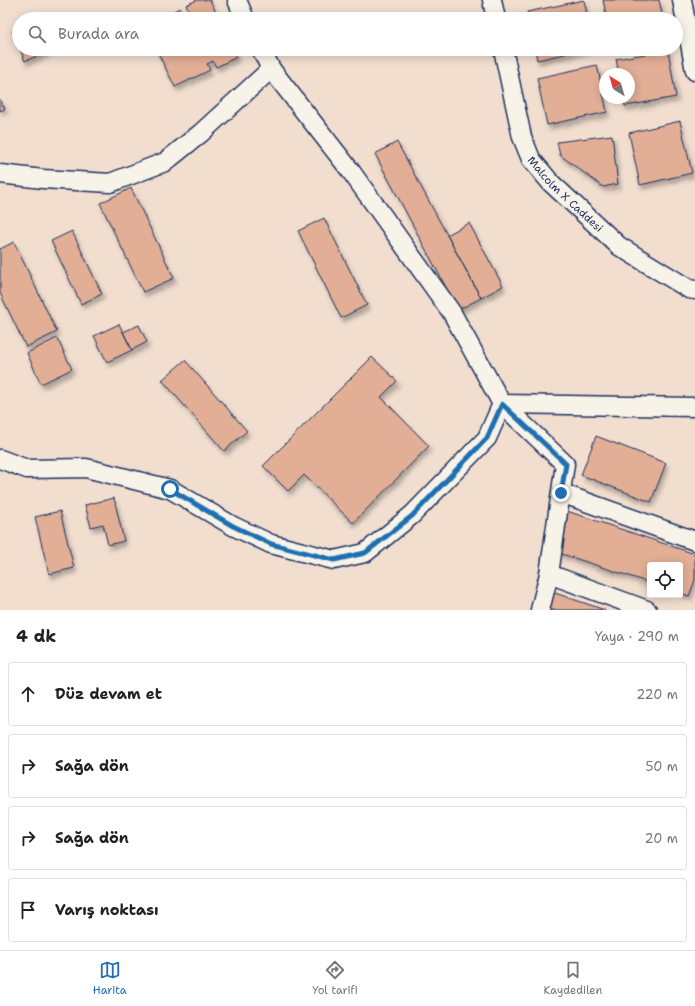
<!DOCTYPE html>
<html lang="tr">
<head>
<meta charset="utf-8">
<style>
	:root { --surface:#fff; --page:#f2f2f2; --text:#222; --muted:#767676; --line:#e0e0e0; --accent:#1f6fb2 }
	body { margin:0; font-family:"Shantell Sans",sans-serif; background:var(--page); color:var(--text) }
	.controls { position:absolute; right:12px; bottom:12px; display:grid; overflow:hidden; border-radius:4px; box-shadow:0 2px 10px #0003 }
	.controls button { width:36px; height:36px; display:grid; place-items:center; padding:0; border:0; border-bottom:1px solid var(--line); background:var(--surface); color:var(--text); font:20px sans-serif }
	.compass { position:absolute; left:599px; top:68px; width:36px; height:36px; border-radius:50%; background:var(--surface); box-shadow:0 2px 10px #0003; rotate:323deg }
	.stop { position:absolute; width:12px; height:12px; margin:-9px; border:3px solid #1f6fb2; border-radius:50%; background:#fff }
	.stop.end { background:#1f6fb2; border-color:#fff; box-shadow:0 1px 4px #0008 }
	.list { margin:0; padding:0; list-style:none }
	h2 { display:flex; justify-content:space-between; align-items:center; height:52px; margin:0; padding:0 16px; font-size:17px }
	h2 small { font-size:13px; font-weight:400; color:var(--muted) }
	.list li { display:grid; grid-template-columns:26px 1fr auto; gap:12px; align-items:center; box-sizing:border-box; height:64px; margin:0 8px 8px; padding:0 8px; border:1px solid var(--line); border-radius:4px }
	.list b { display:block; font-size:15px; white-space:nowrap }
	.list em { font-size:13px; font-style:normal; color:var(--muted) }
	.icon { flex:none; width:22px; height:22px; fill:none; stroke:currentColor; stroke-width:2; stroke-linecap:round; stroke-linejoin:round }
	.map { position:relative; flex:none; width:695px; height:610px; overflow:hidden }
	.search { position:absolute; background:var(--surface); box-shadow:0 2px 10px #0003; left:12px; right:12px; top:12px; height:44px; display:flex; align-items:center; gap:10px; box-sizing:border-box; padding:0 14px; border-radius:22px; color:var(--muted); font-size:15px }
	.sheet { height:340px; background:var(--surface) }
	nav { display:flex; justify-content:space-around; align-items:center; box-sizing:border-box; height:56px; border-top:1px solid var(--line); background:var(--surface); font-size:11px; color:var(--muted) }
	nav a { display:grid; justify-items:center; gap:2px }
	nav .on { color:var(--accent) }
	.map>svg:first-child { display:block }
</style>
</head>
<body>
<div class="map">
<svg width="695" height="610" viewBox="0 0 695 610">
	<defs>
		<filter id="shadow"><feDropShadow dx="2.5" dy="4.5" stdDeviation="2" flood-color="#0004"/></filter>
	</defs>
	<rect width="100%" height="100%" fill="#f1decf"/>
	<filter id="ink" filterUnits="userSpaceOnUse"><feTurbulence type="fractalNoise" baseFrequency=".025" numOctaves="2"/><feDisplacementMap in="SourceGraphic" scale="8" xChannelSelector="R" yChannelSelector="G"/><feConvolveMatrix kernelMatrix="1 2 1 2 8 2 1 2 1" color-interpolation-filters="sRGB"/></filter>
	<g filter="url(#ink)">
		<path fill="#e2ae95" stroke="#1b2f5e" filter="url(#shadow)" d="M 197,0 L 210,0 L 219,19 L 157,19 L 180,8 L 183,14 L 189,11 L 186,5 Z
			M 584,0 L 588,19 L 529,19 L 527,12 Z
			M 603,0 L 659,0 L 663,19 L 607,19 Z
			M 19,28 L 19,46 L 12,31 Z
			M 20,49 L 45,49 L 47,52 L 25,61 Z
			M 156,49 L 233,49 L 237,57 L 216,67 L 213,61 L 207,64 L 210,70 L 175,87 Z
			M 535,49 L 588,49 L 537,60 Z
			M 668,50 L 676,97 L 625,106 L 623,98 L 629,98 L 629,74 L 619,74 L 616,59 Z
			M 597,65 L 607,112 L 547,125 L 537,78 Z
			M 0,99 L 5,109 L 0,111 Z
			M 680,121 L 692,173 L 640,185 L 629,133 Z
			M 612,135 L 618,184 L 603,187 L 560,155 L 557,142 Z
			M 397,142 L 481,298 L 458,310 L 375,154 Z
			M 131,188 L 174,278 L 143,292 L 100,203 Z
			M 324,218 L 367,305 L 341,318 L 298,231 Z
			M 469,223 L 503,286 L 481,298 L 447,235 Z
			M 72,231 L 102,294 L 81,304 L 51,241 Z
			M 14,242 L 57,332 L 26,347 L 0,293 L 0,249 Z
			M 119,324 L 132,350 L 107,362 L 94,336 Z
			M 139,325 L 147,342 L 132,350 L 123,332 Z
			M 57,338 L 72,369 L 41,384 L 27,353 Z
			M 372,357 L 397,381 L 381,397 L 429,446 L 353,523 L 304,475 L 288,491 L 263,466 Z
			M 185,360 L 247,431 L 224,451 L 162,380 Z
			M 596,436 L 666,463 L 651,502 L 581,475 Z
			M 114,498 L 124,541 L 108,545 L 103,524 L 91,527 L 85,505 Z
			M 60,511 L 74,568 L 49,574 L 35,517 Z
			M 567,511 L 695,554 L 695,580 L 689,596 L 680,593 L 680,565 L 650,565 L 650,583 L 553,551 Z
			M 552,592 L 605,610 L 546,610 Z"/>
		<g fill="none" stroke-linecap="round" stroke-linejoin="round">
			<g stroke="#1b2f5e" stroke-width="21">
				<g id="minor">
					<path d="M 237,0 L 245,19"/>
					<path d="M 492,0 L 496,19"/>
					<path d="M 682,0 L 695,71"/>
					<path d="M 261,49 L 271,69 L 350,170 L 452,313 L 502,404 L 565,464 L 549,574 L 540,610"/>
					<path id="s1" d="M 503,49 L 522,137 L 531,159 L 551,183 L 619,246 L 689,289 L 695,290"/>
					<path d="M 0,174 L 43,179 L 110,183 L 165,162 L 201,133 L 271,69"/>
					<path d="M 0,459 L 27,469 L 86,468 L 170,489 L 233,526 L 271,544 L 334,560 L 365,553 L 412,515 L 487,438 L 502,404 L 695,407"/>
					<path d="M 561,493 L 695,541"/>
					<path d="M 549,574 L 647,610"/>
				</g>
			</g>
			<use href="#minor" stroke="#f7f3e8" stroke-width="18"/>
		</g>
	</g>
	<g fill="none" stroke-linecap="round" stroke-linejoin="round" filter="url(#ink)">
		<path stroke="#1f6fb2" stroke-width="5" d="M 170,489 L 233,526 L 271,544 L 334,560 L 365,553 L 412,516 L 487,438 L 502,404 L 566,464 L 561,493"/>
	</g>
	<g text-anchor="middle" stroke-width="3" stroke-linejoin="round" paint-order="stroke">
		<g font-size="11" fill="#1b2f5e" stroke="#f7f3e8">
			<text dy="4" stroke="none"><textPath href="#s1" startOffset="163">Malcolm X Caddesi</textPath></text>
		</g>
	</g>
</svg>
<div class="controls">
<button><svg class="icon" aria-label="locate" viewBox="0 0 24 24"><circle cx="12" cy="12" r="6"/><path d="M12 2v4M12 18v4M2 12h4M18 12h4"/></svg></button>
</div>
<svg class="compass" viewBox="-18 -18 36 36"><path d="M0-13l5 13h-10z" fill="#e53935"/><path d="M0 13l5-13h-10z" fill="#767676"/></svg>
<div class="stop" style="left:170px;top:489px"></div>
<div class="stop end" style="left:561px;top:493px"></div>
<div class="search"><svg class="icon" aria-label="search" viewBox="0 0 24 24"><circle cx="10" cy="10" r="6"/><path d="M15 15l6 6"/></svg>Burada ara</div>
</div>
<section class="sheet">
<h2>4 dk<small>Yaya · 290 m</small></h2>
<ul class="list">
<li><svg class="icon" aria-label="ahead" viewBox="0 0 24 24"><path d="M12 20V5M6 11l6-6 6 6"/></svg><div><b>Düz devam et</b></div><em>220 m</em></li>
<li><svg class="icon" aria-label="right" viewBox="0 0 24 24"><path d="M7 20v-9h11M14 6l5 5-5 5"/></svg><div><b>Sağa dön</b></div><em>50 m</em></li>
<li><svg class="icon" aria-label="right" viewBox="0 0 24 24"><path d="M7 20v-9h11M14 6l5 5-5 5"/></svg><div><b>Sağa dön</b></div><em>20 m</em></li>
<li><svg class="icon" aria-label="arrive" viewBox="0 0 24 24"><path d="M6 21V4h12l-3 4 3 4H6"/></svg><div><b>Varış noktası</b></div></li>
</ul>
</section>
<nav>
<a class="on"><svg class="icon" aria-label="map" viewBox="0 0 24 24"><path d="M3 6l6-2 6 2 6-2v14l-6 2-6-2-6 2zM9 4v14M15 6v14"/></svg>Harita</a>
<a><svg class="icon" aria-label="directions" viewBox="0 0 24 24"><path d="M12 3l9 9-9 9-9-9zM9 14v-3h6M13 9l2 2-2 2"/></svg>Yol tarifi</a>
<a><svg class="icon" aria-label="saved" viewBox="0 0 24 24"><path d="M7 4h10v16l-5-4-5 4z"/></svg>Kaydedilen</a>
</nav>
</body>
</html>
